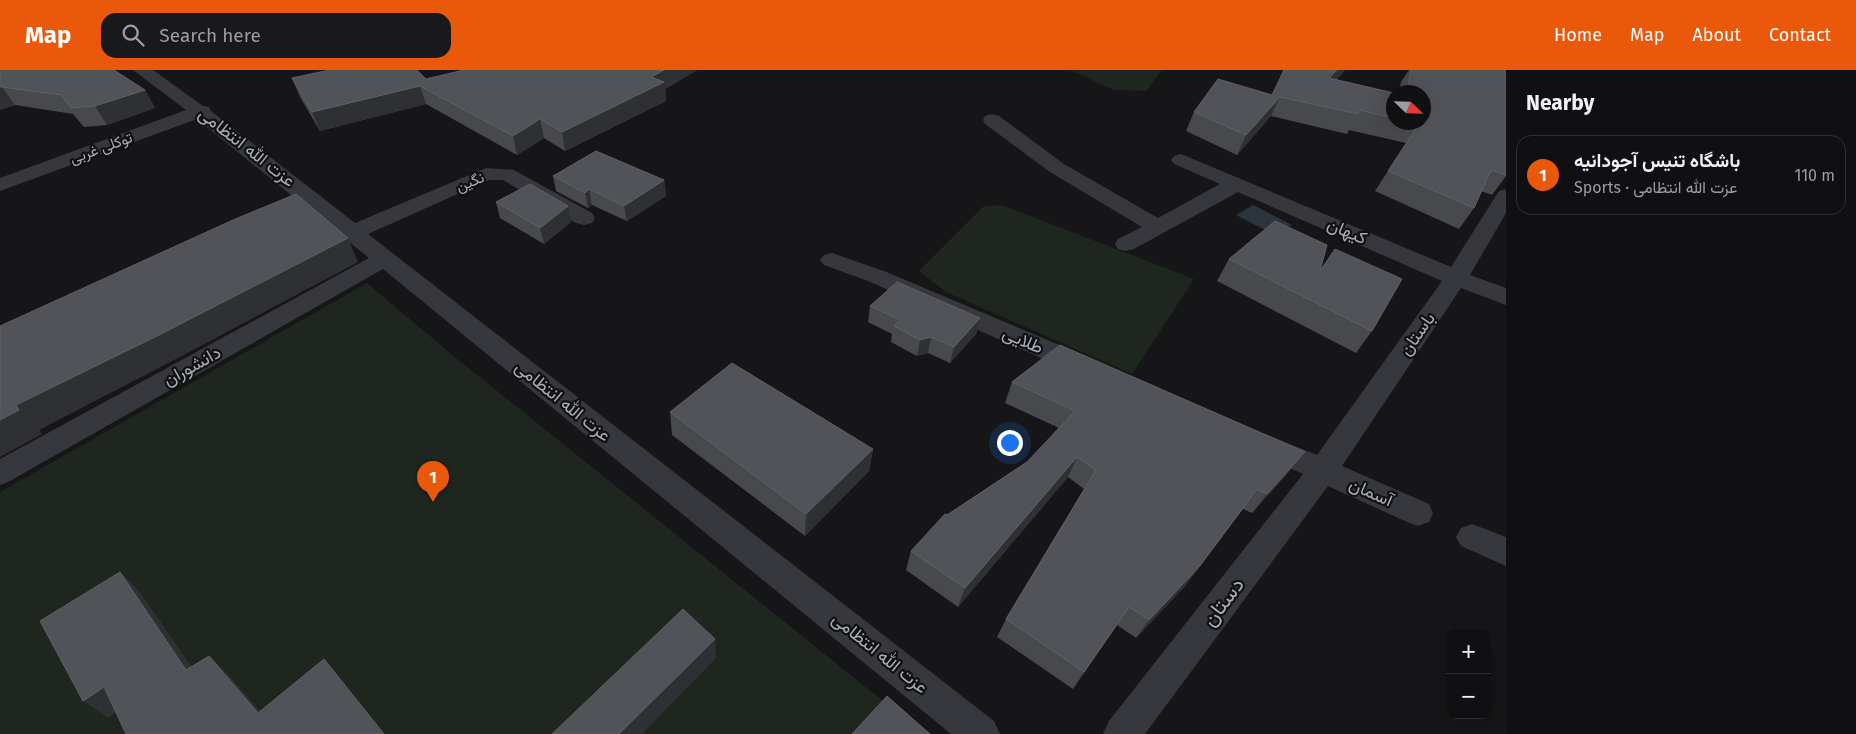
<!DOCTYPE html>
<html lang="en">
<head>
<meta charset="utf-8">
<style>
	:root { --surface:#101012; --page:#19191b; --text:#f1f3f6; --muted:#9c9d9f; --line:#303032; --accent:#ea580c }
	body { margin:0; font-family:"Fira Sans",Vazirmatn,sans-serif; background:var(--page); color:var(--text) }
	.controls { position:absolute; right:15px; bottom:15px; display:grid; overflow:hidden; border-radius:10px; box-shadow:0 5px 20px #0002 }
	.controls button { width:45px; height:45px; display:grid; place-items:center; padding:0; border:0; border-bottom:1px solid var(--line); background:var(--surface); color:var(--text); font:25px sans-serif }
	.compass { position:absolute; left:1386px; top:15px; width:45px; height:45px; border-radius:50%; background:var(--surface); box-shadow:0 5px 20px #0002; rotate:113deg }
	.you { position:absolute; left:1009px; top:372px; width:18px; height:18px; margin:-12px; border:4px solid #fff; border-radius:50%; background:#1a73e8; box-shadow:0 0 0 8px #1a73e833 }
	.badge { display:grid; place-items:center; width:32px; height:32px; border-radius:50%; background:var(--accent); color:#fff; font-size:16px; font-weight:700 }
	.pin { position:absolute; translate:-50% -41px; filter:drop-shadow(0 1px 2px #0008) }
	.pin::after { content:''; position:absolute; top:26px; width:18px; height:15px; background:inherit; clip-path:polygon(0 0,100% 0,50% 100%) }
	.list { margin:0; padding:0; list-style:none }
	h2 { display:flex; justify-content:space-between; align-items:center; height:65px; margin:0; padding:0 20px; font-size:21px }
	h2 small { font-size:16px; font-weight:400; color:var(--muted) }
	.list li { display:grid; grid-template-columns:32px 1fr auto; gap:15px; align-items:center; box-sizing:border-box; height:80px; margin:0 10px 10px; padding:0 10px; border:1px solid var(--line); border-radius:15px }
	.list b { display:block; font-size:19px; white-space:nowrap }
	.list p { margin:0; font-size:16px; white-space:nowrap; color:var(--muted) }
	.list em { font-size:16px; font-style:normal; color:var(--muted) }
	.icon { flex:none; width:28px; height:28px; fill:none; stroke:currentColor; stroke-width:2; stroke-linecap:round; stroke-linejoin:round }
	.map { position:relative; flex:none; width:1506px; height:664px; overflow:hidden }
	header { display:flex; align-items:center; gap:30px; box-sizing:border-box; height:70px; padding:0 25px; background:var(--accent); color:#fff }
	header strong { font-size:24px }
	nav { display:flex; gap:28px; margin-inline-start:auto; font-size:18px }
	.search { width:350px; height:45px; background:var(--page); display:flex; align-items:center; gap:12px; box-sizing:border-box; padding:0 18px; border-radius:15px; color:var(--muted); font-size:19px }
	main { display:flex }
	aside { flex:1; background:var(--surface) }
	.map>svg:first-child { display:block }
</style>
</head>
<body>
<header>
<strong>Map</strong>
<div class="search"><svg class="icon" aria-label="search" viewBox="0 0 24 24"><circle cx="10" cy="10" r="6"/><path d="M15 15l6 6"/></svg>Search here</div>
<nav><a>Home</a><a>Map</a><a>About</a><a>Contact</a></nav>
</header>
<main>
<div class="map">
<svg width="1506" height="664" viewBox="0 0 1506 664">
	<rect width="100%" height="100%" fill="#161618"/>
	<path fill="#1e261f" d="M 1070,0 L 1162,0 L 1146,21 L 1114,20 Z
		M 1002,135 L 1194,209 L 1132,304 L 946,222 L 919,201 L 984,136 Z
		M 367,213 L 450,283 L 924,664 L 0,664 L 0,422 Z"/>
	<path fill="#2c353c" d="M 1253,135 L 1292,155 L 1275,165 L 1236,145 Z"/>
	<g fill="none" stroke-linecap="round" stroke-linejoin="round">
		<path fill="#37383d" fill-rule="evenodd" d="M 133,0 L 153,0 L 203,36 L 209,37 L 211,41 L 355,153 L 486,98 L 514,100 L 592,143 L 595,148 L 592,153 L 584,155 L 576,153 L 503,110 L 489,110 L 368,164 L 994,651 L 1000,664 L 951,664 L 383,199 L 10,411 L 0,415 L 0,389 L 369,188 L 197,49 L 0,121 L 0,108 L 186,40 Z
			M 992,44 L 999,46 L 1064,94 L 1158,148 L 1220,114 L 1174,94 L 1171,90 L 1174,86 L 1181,84 L 1451,197 L 1499,121 L 1506,119 L 1506,143 L 1470,205 L 1506,218 L 1506,235 L 1461,218 L 1342,396 L 1429,434 L 1433,443 L 1429,452 L 1418,456 L 1407,452 L 1328,416 L 1145,664 L 1103,664 L 1109,651 L 1303,404 L 1255,383 L 1251,375 L 1255,367 L 1265,364 L 1317,385 L 1442,211 L 1238,122 L 1134,179 L 1126,181 L 1118,179 L 1115,174 L 1118,169 L 1142,157 L 1050,102 L 985,54 L 983,50 L 985,46 Z
			M 832,183 L 884,201 L 1095,290 L 1099,297 L 1095,304 L 1086,306 L 1077,304 L 868,211 L 824,195 L 820,190 L 824,185 Z
			M 1472,454 L 1506,467 L 1506,496 L 1461,476 L 1456,467 L 1461,458 Z"/>
	</g>
	<path fill="#47494d" d="M 0,0 L 145,20 L 155,38 L 107,55 L 84,57 L 73,44 L 15,35 L 0,40 Z
		M 464,0 L 697,0 L 665,19 L 666,31 L 565,81 L 544,68 L 517,85 L 426,34 L 320,61 L 300,27 L 292,8 L 426,9 Z
		M 1284,0 L 1345,0 L 1336,10 L 1394,23 L 1394,52 L 1424,52 L 1424,22 L 1399,22 L 1401,12 L 1409,0 L 1506,0 L 1506,106 L 1492,125 L 1481,121 L 1474,138 L 1459,159 L 1375,121 L 1406,73 L 1349,60 L 1347,64 L 1271,46 L 1237,85 L 1186,61 L 1194,42 L 1272,25 Z
		M 553,106 L 664,110 L 666,126 L 627,151 L 592,135 L 588,138 L 556,121 Z
		M 496,132 L 571,152 L 544,174 L 500,148 Z
		M 1229,189 L 1320,201 L 1372,261 L 1356,283 L 1217,211 Z
		M 870,236 L 980,248 L 976,264 L 950,293 L 928,283 L 917,286 L 891,272 L 892,264 L 868,252 Z
		M 1012,312 L 1289,402 L 1252,443 L 1243,439 L 1185,516 L 1136,568 L 1117,555 L 1073,619 L 997,567 L 1006,549 L 1084,419 L 1068,407 L 958,537 L 906,500 L 911,481 L 947,445 L 1027,392 L 1059,358 L 1005,333 Z
		M 670,342 L 873,379 L 869,401 L 805,466 L 672,365 Z"/>
	<path fill="#2f3033" d="M 664,0 L 697,0 L 665,19 L 666,31 L 565,81 L 562,62 Z
		M 1337,0 L 1345,0 L 1319,27 L 1329,8 Z
		M 420,16 L 426,34 L 320,61 L 312,42 Z
		M 0,17 L 2,17 L 15,35 L 0,40 Z
		M 145,20 L 155,38 L 107,55 L 95,36 Z
		M 1280,27 L 1271,46 L 1237,85 L 1246,65 Z
		M 540,49 L 544,68 L 517,85 L 513,66 Z
		M 664,110 L 666,126 L 627,151 L 624,136 Z
		M 589,119 L 592,135 L 588,138 L 585,123 Z
		M 568,136 L 571,152 L 544,174 L 540,158 Z
		M 348,168 L 358,192 L 178,288 L 39,360 L 42,364 L 0,387 L 0,350 L 16,335 Z
		M 980,248 L 976,264 L 950,293 L 954,277 Z
		M 931,267 L 928,283 L 917,286 L 920,270 Z
		M 873,379 L 869,401 L 805,466 L 806,444 Z
		M 1305,382 L 1289,402 L 1252,443 L 1267,424 Z
		M 1077,387 L 1068,407 L 958,537 L 965,518 Z
		M 1243,439 L 1185,516 L 1136,568 L 1149,550 Z
		M 120,502 L 140,522 L 206,618 L 186,600 Z
		M 1129,537 L 1117,555 L 1073,619 L 1084,602 Z
		M 715,569 L 716,588 L 642,664 L 619,664 Z
		M 209,586 L 228,604 L 276,660 L 258,643 Z
		M 104,617 L 127,634 L 108,648 L 83,631 Z"/>
	<path fill="#525359" stroke="#5f6168" d="M 0,0 L 114,0 L 145,20 L 95,36 L 71,38 L 61,25 L 2,17 L 0,17 Z
		M 330,0 L 417,0 L 426,9 L 464,0 L 664,0 L 651,7 L 664,12 L 562,62 L 540,49 L 513,66 L 420,16 L 312,42 L 292,8 Z
		M 1284,0 L 1337,0 L 1329,8 L 1394,23 L 1394,48 L 1359,40 L 1358,44 L 1280,27 L 1246,65 L 1194,42 L 1218,9 L 1272,25 Z
		M 1411,0 L 1506,0 L 1506,105 L 1491,100 L 1474,138 L 1388,101 L 1419,54 L 1413,52 L 1424,52 L 1424,22 L 1407,22 Z
		M 596,81 L 664,110 L 624,136 L 589,119 L 585,123 L 553,106 Z
		M 530,114 L 568,136 L 540,158 L 496,132 Z
		M 296,124 L 348,168 L 161,264 L 16,335 L 19,340 L 0,350 L 0,256 L 233,150 Z
		M 1275,151 L 1327,175 L 1320,201 L 1335,179 L 1402,209 L 1372,261 L 1229,189 Z
		M 897,212 L 980,248 L 954,277 L 931,267 L 920,270 L 894,256 L 900,250 L 870,236 Z
		M 1060,275 L 1305,382 L 1267,424 L 1257,419 L 1199,497 L 1149,550 L 1129,537 L 1084,602 L 1006,549 L 1096,400 L 1077,387 L 965,518 L 911,481 L 945,444 L 947,445 L 1027,392 L 1075,341 L 1012,312 Z
		M 732,293 L 873,379 L 806,444 L 670,342 Z
		M 120,502 L 186,600 L 209,586 L 258,643 L 324,589 L 384,664 L 126,664 L 104,617 L 83,631 L 40,551 Z
		M 683,539 L 715,569 L 619,664 L 552,664 Z
		M 887,626 L 930,664 L 852,664 Z"/>
	<g text-anchor="middle" stroke-width="4.5" stroke-linejoin="round" paint-order="stroke">
		<g font-size="15" fill="#a8adb8" stroke="#111113">
			<text transform="translate(101 78) rotate(-20)" y="5">توکلی غربی</text>
			<text transform="translate(470 112) rotate(-22)" y="5">نگین</text>
		</g>
		<g font-size="18" fill="#a8adb8" stroke="#111113">
			<text transform="translate(247 77) rotate(38)" y="6">عزت الله انتظامی</text>
			<text transform="translate(1347 161) rotate(23)" y="6">کیهان</text>
			<text transform="translate(1417 264) rotate(-55)" y="6">باستان</text>
			<text transform="translate(1023 270) rotate(24)" y="6">طلایی</text>
			<text transform="translate(192 296) rotate(-29)" y="6">دانشوران</text>
			<text transform="translate(563 331) rotate(39)" y="6">عزت الله انتظامی</text>
			<text transform="translate(1371 422) rotate(24)" y="6">آسمان</text>
			<text transform="translate(880 583) rotate(39)" y="6">عزت الله انتظامی</text>
		</g>
		<g font-size="21" fill="#a8adb8" stroke="#111113">
			<text transform="translate(1223 532) rotate(-53)" y="7">دستان</text>
		</g>
	</g>
</svg>
<div class="controls">
<button>+</button>
<button>−</button>
</div>
<svg class="compass" viewBox="-18 -18 36 36"><path d="M0-13l5 13h-10z" fill="#e53935"/><path d="M0 13l5-13h-10z" fill="#9c9d9f"/></svg>
<div class="you"></div>
<div class="pin badge" style="left:433px;top:432px">1</div>
</div>
<aside>
<h2>Nearby<small></small></h2>
<ul class="list">
<li><span class="badge">1</span><div><b>باشگاه تنیس آجودانیه</b><p>Sports · عزت الله انتظامی</p></div><em>110 m</em></li>
</ul>
</aside>
</main>
</body>
</html>
